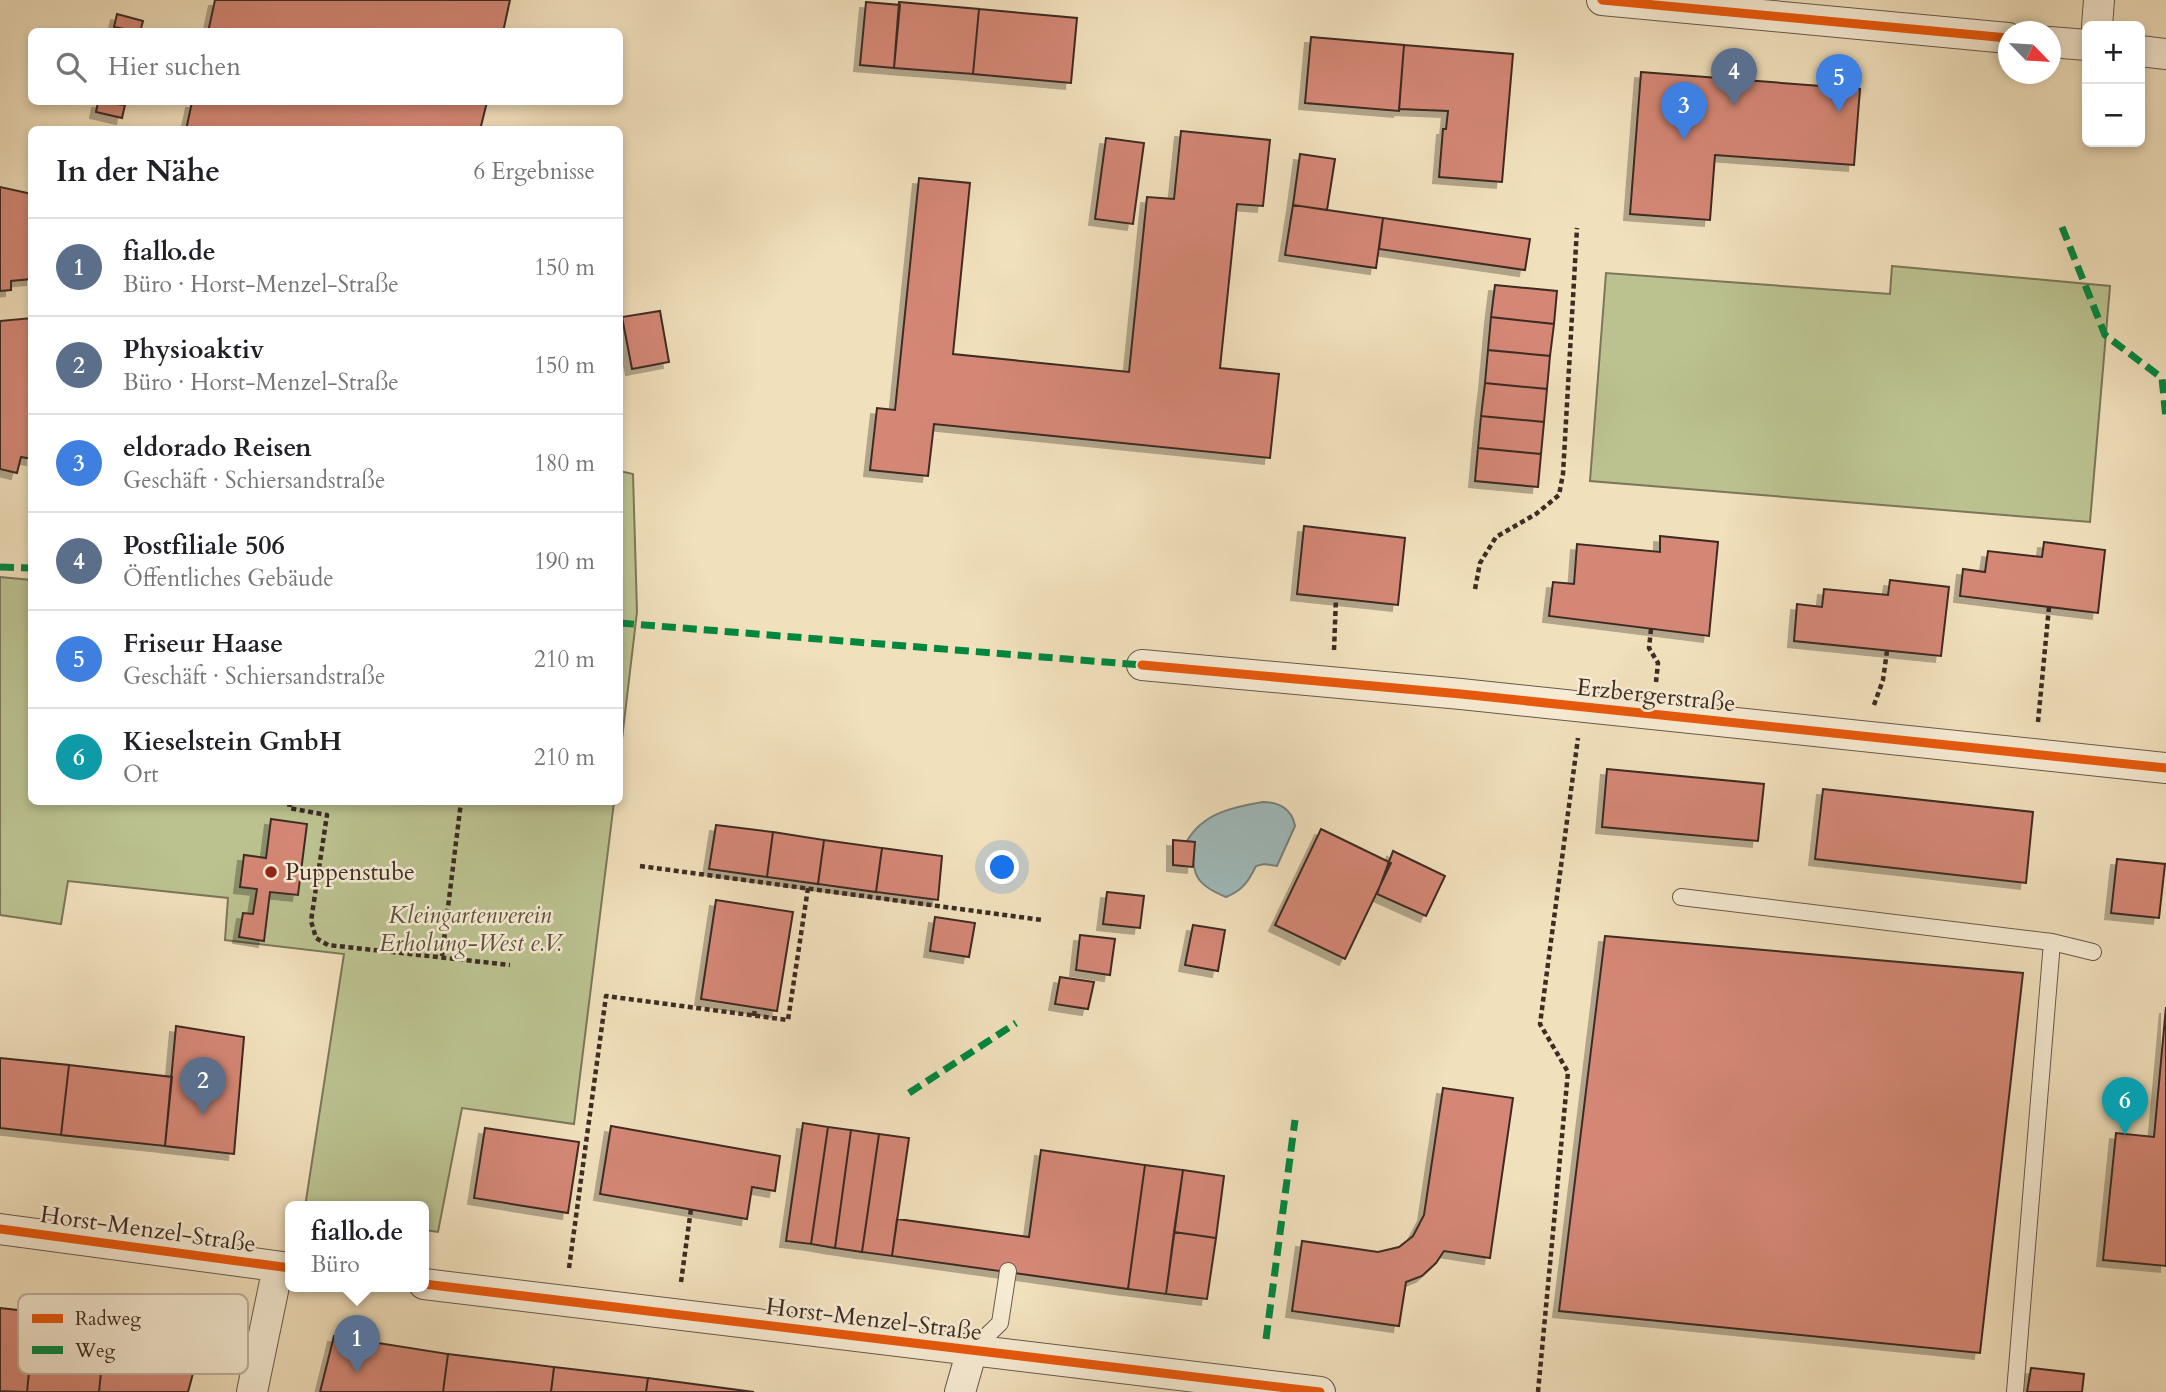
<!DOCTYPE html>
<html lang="de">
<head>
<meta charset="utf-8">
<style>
	:root { --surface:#fff; --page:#f2f2f2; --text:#202124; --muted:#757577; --line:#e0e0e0; --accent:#8f2418 }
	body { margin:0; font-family:Cardo,serif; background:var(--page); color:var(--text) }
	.controls { position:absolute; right:21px; top:21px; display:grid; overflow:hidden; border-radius:10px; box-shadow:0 4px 10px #0003 }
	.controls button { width:63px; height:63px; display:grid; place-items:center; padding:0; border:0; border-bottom:2px solid var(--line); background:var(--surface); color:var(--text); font:35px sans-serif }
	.compass { position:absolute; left:1998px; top:21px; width:63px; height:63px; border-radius:50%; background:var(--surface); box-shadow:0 4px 10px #0003; rotate:115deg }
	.you { position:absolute; left:1003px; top:868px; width:24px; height:24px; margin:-18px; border:5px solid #fff; border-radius:50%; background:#1a73e8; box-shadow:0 0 0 10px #1a73e833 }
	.badge { display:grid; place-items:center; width:46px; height:46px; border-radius:50%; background:var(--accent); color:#fff; font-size:23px; font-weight:700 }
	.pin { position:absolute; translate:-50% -58px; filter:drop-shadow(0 2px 4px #0008) }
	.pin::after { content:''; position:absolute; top:37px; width:24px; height:21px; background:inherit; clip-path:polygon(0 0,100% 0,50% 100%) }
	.popup { position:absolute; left:285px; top:1201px; width:144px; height:91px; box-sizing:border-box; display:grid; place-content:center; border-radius:10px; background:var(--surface); filter:drop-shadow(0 2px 5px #0005); font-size:23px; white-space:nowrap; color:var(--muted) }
	.popup b { font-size:26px; color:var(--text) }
	.popup::after { content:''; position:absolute; left:50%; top:100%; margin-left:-14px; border:14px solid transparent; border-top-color:var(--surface) }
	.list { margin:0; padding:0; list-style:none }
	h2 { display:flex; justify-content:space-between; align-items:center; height:91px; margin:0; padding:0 28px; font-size:30px }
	h2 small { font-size:23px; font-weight:400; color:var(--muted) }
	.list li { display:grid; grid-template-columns:46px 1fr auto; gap:21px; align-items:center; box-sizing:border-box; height:98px; padding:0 28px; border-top:2px solid var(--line) }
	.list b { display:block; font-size:26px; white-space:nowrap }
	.list p { margin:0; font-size:23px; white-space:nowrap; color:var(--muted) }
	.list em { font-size:23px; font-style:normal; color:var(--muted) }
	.icon { flex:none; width:38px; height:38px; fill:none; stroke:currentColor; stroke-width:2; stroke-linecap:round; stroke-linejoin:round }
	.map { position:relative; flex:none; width:2166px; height:1392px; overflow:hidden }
	.search { position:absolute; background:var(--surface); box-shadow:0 4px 10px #0003; left:28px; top:28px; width:595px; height:77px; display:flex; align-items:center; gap:18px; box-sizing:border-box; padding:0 24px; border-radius:10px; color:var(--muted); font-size:26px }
	.panel { position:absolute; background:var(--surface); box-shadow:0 4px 10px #0003; left:28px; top:126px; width:595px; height:679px; border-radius:10px }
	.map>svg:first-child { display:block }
</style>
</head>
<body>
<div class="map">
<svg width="2166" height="1392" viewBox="0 0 2166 1392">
	<defs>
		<filter id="shadow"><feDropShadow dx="-6" dy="6" stdDeviation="0" flood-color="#0004"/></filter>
	</defs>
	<rect width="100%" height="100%" fill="#f1e0bc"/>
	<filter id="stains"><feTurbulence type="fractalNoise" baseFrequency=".00286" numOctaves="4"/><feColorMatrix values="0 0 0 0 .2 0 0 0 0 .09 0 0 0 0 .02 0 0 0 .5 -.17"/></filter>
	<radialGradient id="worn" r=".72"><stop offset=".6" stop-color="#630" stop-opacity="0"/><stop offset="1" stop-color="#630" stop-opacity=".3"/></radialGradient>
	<path fill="#bbc290" stroke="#7c765a" stroke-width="2" d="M 1892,266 L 2110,286 L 2090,522 L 1590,481 L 1606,273 L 1890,294 Z
		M 620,471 L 633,474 L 637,612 L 620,756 Z
		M 0,577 L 31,580 L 32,802 L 614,802 L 574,1124 L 462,1108 L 438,1232 L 424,1230 L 424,1207 L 305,1207 L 344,954 L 225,940 L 228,898 L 68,881 L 61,924 L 0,915 Z"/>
	<path fill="#9fbabb" stroke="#78817f" stroke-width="2" d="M 1263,802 C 1279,802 1292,809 1295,826 L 1277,866 L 1264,864 L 1256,866 C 1248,882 1243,890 1226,897 C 1194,884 1192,874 1194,842 L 1187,841 C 1203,813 1233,807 1263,802 Z"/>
	<path fill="#d48775" stroke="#3d2b24" stroke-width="2" filter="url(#shadow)" d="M 215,0 L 510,0 L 503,32 L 208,32 Z
		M 866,2 L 900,5 L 894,68 L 860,65 Z
		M 899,2 L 979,9 L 973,74 L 894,68 Z
		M 979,9 L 1077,18 L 1071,83 L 973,74 Z
		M 117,14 L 143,21 L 140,32 L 114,27 Z
		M 1311,37 L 1404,45 L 1399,111 L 1305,103 Z
		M 1404,45 L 1513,54 L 1502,182 L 1439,177 L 1443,129 L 1446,129 L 1448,111 L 1399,109 Z
		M 1641,72 L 1860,89 L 1854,165 L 1715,155 L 1710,220 L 1630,214 Z
		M 98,102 L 125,105 L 122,118 L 96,112 Z
		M 192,102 L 487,102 L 480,130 L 186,130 Z
		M 1181,131 L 1270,140 L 1263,206 L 1237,204 L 1220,368 L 1279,374 L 1270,458 L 934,424 L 928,476 L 870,470 L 877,408 L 895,410 L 919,178 L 970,183 L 953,354 L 1129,372 L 1147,197 L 1174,199 Z
		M 1106,138 L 1144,143 L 1133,224 L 1095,219 Z
		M 1300,154 L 1335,159 L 1327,210 L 1293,205 Z
		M 0,187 L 32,194 L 32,279 L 11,281 L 11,290 L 0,291 Z
		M 1293,205 L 1383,218 L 1376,268 L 1285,255 Z
		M 1383,218 L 1530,239 L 1525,270 L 1379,249 Z
		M 1495,285 L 1557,291 L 1554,324 L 1491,317 Z
		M 660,311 L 669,362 L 632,369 L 622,317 Z
		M 1491,317 L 1554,324 L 1550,356 L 1488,350 Z
		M 32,318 L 32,459 L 21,457 L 17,473 L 0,469 L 0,321 Z
		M 1488,350 L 1550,356 L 1547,389 L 1485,383 Z
		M 1485,383 L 1547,389 L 1544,422 L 1481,416 Z
		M 1481,416 L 1544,422 L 1541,454 L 1478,448 Z
		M 1478,448 L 1541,454 L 1538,487 L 1475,481 Z
		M 1304,526 L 1405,538 L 1398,605 L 1297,594 Z
		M 1660,536 L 1718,542 L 1709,636 L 1549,616 L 1553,582 L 1574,584 L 1577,544 L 1660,552 Z
		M 2044,542 L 2105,550 L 2098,613 L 1960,596 L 1963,569 L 1985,572 L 1988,551 L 2042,557 Z
		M 1890,580 L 1949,587 L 1941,656 L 1794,641 L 1797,604 L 1822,607 L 1824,589 L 1888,595 Z
		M 1607,769 L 1764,784 L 1758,841 L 1602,827 Z
		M 1823,789 L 2033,812 L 2026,883 L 1815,859 Z
		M 271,819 L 307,824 L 298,895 L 270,892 L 264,941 L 239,937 L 243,913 L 253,914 L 257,889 L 240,887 L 244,855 L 266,858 Z
		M 716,825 L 773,832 L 767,877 L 709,869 Z
		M 1321,829 L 1391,863 L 1345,959 L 1275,925 Z
		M 773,832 L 824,840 L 818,884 L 767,877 Z
		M 824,840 L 882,848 L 876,892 L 818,884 Z
		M 1173,840 L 1195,842 L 1193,867 L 1173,865 Z
		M 882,848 L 942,856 L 938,900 L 876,892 Z
		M 1393,851 L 1445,876 L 1426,916 L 1377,894 Z
		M 2117,859 L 2165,864 L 2159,918 L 2111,913 Z
		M 1107,892 L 1144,896 L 1140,928 L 1103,924 Z
		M 716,900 L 793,912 L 777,1011 L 701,999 Z
		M 935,917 L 975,923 L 969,957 L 930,951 Z
		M 1193,925 L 1225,930 L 1218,971 L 1185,965 Z
		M 1080,935 L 1115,939 L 1110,975 L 1076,970 Z
		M 1605,936 L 2023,973 L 1980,1353 L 1559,1311 Z
		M 1060,977 L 1094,982 L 1088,1009 L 1055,1004 Z
		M 2166,1007 L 2166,1266 L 2103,1260 L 2116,1133 L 2154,1137 Z
		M 176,1026 L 244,1037 L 234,1154 L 165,1146 Z
		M 0,1058 L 69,1065 L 61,1135 L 0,1128 Z
		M 69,1065 L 172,1077 L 165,1146 L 61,1135 Z
		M 1443,1088 L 1513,1098 L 1490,1258 L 1444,1251 L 1436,1263 L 1422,1276 L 1406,1282 L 1399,1326 L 1292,1311 L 1302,1241 L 1378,1252 L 1399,1247 L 1413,1236 L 1424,1215 Z
		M 803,1123 L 828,1127 L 811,1244 L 786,1241 Z
		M 611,1126 L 780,1156 L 775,1191 L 752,1187 L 747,1219 L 600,1194 Z
		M 828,1127 L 851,1130 L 835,1248 L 811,1244 Z
		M 485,1128 L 579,1142 L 568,1213 L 474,1198 Z
		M 851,1130 L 879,1134 L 862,1252 L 835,1248 Z
		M 879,1134 L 909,1138 L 892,1256 L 862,1252 Z
		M 1041,1150 L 1145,1165 L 1128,1289 L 892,1256 L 897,1219 L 1029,1237 Z
		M 1145,1165 L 1183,1170 L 1166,1294 L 1128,1289 Z
		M 1183,1170 L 1224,1176 L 1216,1238 L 1174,1232 Z
		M 1174,1232 L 1216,1238 L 1207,1299 L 1166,1294 Z
		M 0,1308 L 35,1312 L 27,1392 L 0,1391 Z
		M 35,1312 L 106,1323 L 99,1392 L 27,1392 Z
		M 106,1323 L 202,1340 L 188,1392 L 99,1392 Z
		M 334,1336 L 448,1354 L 443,1392 L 320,1392 Z
		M 448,1354 L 554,1367 L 551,1392 L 443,1392 Z
		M 554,1367 L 648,1378 L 646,1392 L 551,1392 Z
		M 2031,1368 L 2084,1374 L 2082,1392 L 2027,1392 Z
		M 648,1378 L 754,1392 L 646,1392 Z"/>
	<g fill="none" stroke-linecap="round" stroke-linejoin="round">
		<g stroke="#6a584a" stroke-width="18">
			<path id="service" d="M 1681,897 L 2052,942 L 2093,952
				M 972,1350 L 1000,1323 L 1008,1271
				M 2015,1392 L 2052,942"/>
		</g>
		<g stroke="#6a584a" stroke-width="32">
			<path id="minor" d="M 1602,0 L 2008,38
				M 2097,26 L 2099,0
				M 2050,42 L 2087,45
				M 2140,51 L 2166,54
				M 1142,665 L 1461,694 L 2166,768
				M 0,1229 L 290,1268
				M 424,1284 L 1320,1392
				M 252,1392 L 278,1267
				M 960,1392 L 972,1350"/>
		</g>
		<path stroke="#3d2b24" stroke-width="4.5" stroke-dasharray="5 3.5" stroke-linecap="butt" d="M 1475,589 L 1480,563 L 1496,537 L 1536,514 L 1559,495 L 1563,474 L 1577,228
			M 1651,629 L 1649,648 L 1658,663 L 1656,682
			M 1334,650 L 1336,598
			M 1874,705 L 1883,680 L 1887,651
			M 2038,722 L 2049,607
			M 290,802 L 289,808 L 327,815 L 311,921 L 316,938 L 328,945 L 510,965
			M 640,866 L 1042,920
			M 442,956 L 461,802
			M 754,1016 L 755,1008
			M 569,1268 L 606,996 L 788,1020 L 808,888
			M 681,1282 L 691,1209
			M 1538,1392 L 1568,1072 L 1540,1024 L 1578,738"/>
		<use href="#service" stroke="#f6ebd3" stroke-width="16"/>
		<use href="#minor" stroke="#f6ebd3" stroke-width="30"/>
		<path stroke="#00873e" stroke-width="7" stroke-dasharray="14 7" stroke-linecap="butt" d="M 2062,227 L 2105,335 L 2162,378 L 2166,419
			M 0,567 L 32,568
			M 620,623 L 1142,665
			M 909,1093 L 1016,1023
			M 1266,1339 L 1295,1120"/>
		<g stroke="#f6ebd3" stroke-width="13">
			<path id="cycleway" d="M 1602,0 L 2008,38
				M 1142,665 L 1461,694 L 2166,768
				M 0,1229 L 290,1268
				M 424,1284 L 1320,1392"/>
		</g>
		<use href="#cycleway" stroke="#e8590c" stroke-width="9"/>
	</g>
	<circle fill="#8f2418" stroke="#f6ebd3" stroke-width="2.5" cx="271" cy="872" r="7"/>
	<g text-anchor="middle" stroke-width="5" stroke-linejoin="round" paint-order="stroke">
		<g font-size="24" fill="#3d2b24" stroke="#f6ebd3">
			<text transform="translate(1656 695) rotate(6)" y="8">Erzbergerstraße</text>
			<text transform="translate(148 1229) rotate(8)" y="8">Horst-Menzel-Straße</text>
			<text transform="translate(874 1319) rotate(7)" y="8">Horst-Menzel-Straße</text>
		</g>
		<g font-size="24" fill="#3d2b24" stroke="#f6ebd3" text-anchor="start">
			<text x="285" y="880">Puppenstube</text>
		</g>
		<g font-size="24" font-style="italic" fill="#5c513f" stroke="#f6ebd3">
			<text x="470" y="923">Kleingartenverein<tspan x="470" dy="28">Erholung-West e.V.</tspan></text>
		</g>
	</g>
	<rect x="18" y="1294" width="230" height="80" rx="10" fill="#f6ebd3" stroke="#beb19e" stroke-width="2"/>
	<rect x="32" y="1314" width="31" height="9" fill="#e8590c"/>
	<rect x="32" y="1346" width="31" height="8" fill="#00873e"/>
	<g font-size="19" fill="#3d2b24">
		<text x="75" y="1325">Radweg</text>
		<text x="75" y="1357">Weg</text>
	</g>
	<rect width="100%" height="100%" filter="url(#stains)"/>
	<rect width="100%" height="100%" fill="url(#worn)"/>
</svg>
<div class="controls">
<button>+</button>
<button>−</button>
</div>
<svg class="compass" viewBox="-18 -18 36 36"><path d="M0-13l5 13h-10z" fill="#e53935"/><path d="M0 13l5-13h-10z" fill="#757577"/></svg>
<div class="you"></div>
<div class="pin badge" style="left:357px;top:1373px;background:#5c6f8a">1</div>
<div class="popup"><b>fiallo.de</b>Büro</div>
<div class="pin badge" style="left:203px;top:1115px;background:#5c6f8a">2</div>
<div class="pin badge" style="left:1684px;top:140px;background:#3f7fe0">3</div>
<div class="pin badge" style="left:1734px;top:106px;background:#5c6f8a">4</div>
<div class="pin badge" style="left:1839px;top:112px;background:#3f7fe0">5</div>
<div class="pin badge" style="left:2125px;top:1135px;background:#0f9aa8">6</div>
<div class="search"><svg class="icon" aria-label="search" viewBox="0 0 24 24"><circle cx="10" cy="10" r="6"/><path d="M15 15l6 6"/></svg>Hier suchen</div>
<section class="panel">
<h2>In der Nähe<small>6 Ergebnisse</small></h2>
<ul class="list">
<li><span class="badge" style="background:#5c6f8a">1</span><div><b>fiallo.de</b><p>Büro · Horst-Menzel-Straße</p></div><em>150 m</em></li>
<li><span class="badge" style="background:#5c6f8a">2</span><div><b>Physioaktiv</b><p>Büro · Horst-Menzel-Straße</p></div><em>150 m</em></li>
<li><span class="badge" style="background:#3f7fe0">3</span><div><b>eldorado Reisen</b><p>Geschäft · Schiersandstraße</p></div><em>180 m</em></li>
<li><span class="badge" style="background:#5c6f8a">4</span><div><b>Postfiliale 506</b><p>Öffentliches Gebäude</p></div><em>190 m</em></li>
<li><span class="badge" style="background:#3f7fe0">5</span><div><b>Friseur Haase</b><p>Geschäft · Schiersandstraße</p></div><em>210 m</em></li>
<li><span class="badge" style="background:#0f9aa8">6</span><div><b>Kieselstein GmbH</b><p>Ort</p></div><em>210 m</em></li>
</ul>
</section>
</div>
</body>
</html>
